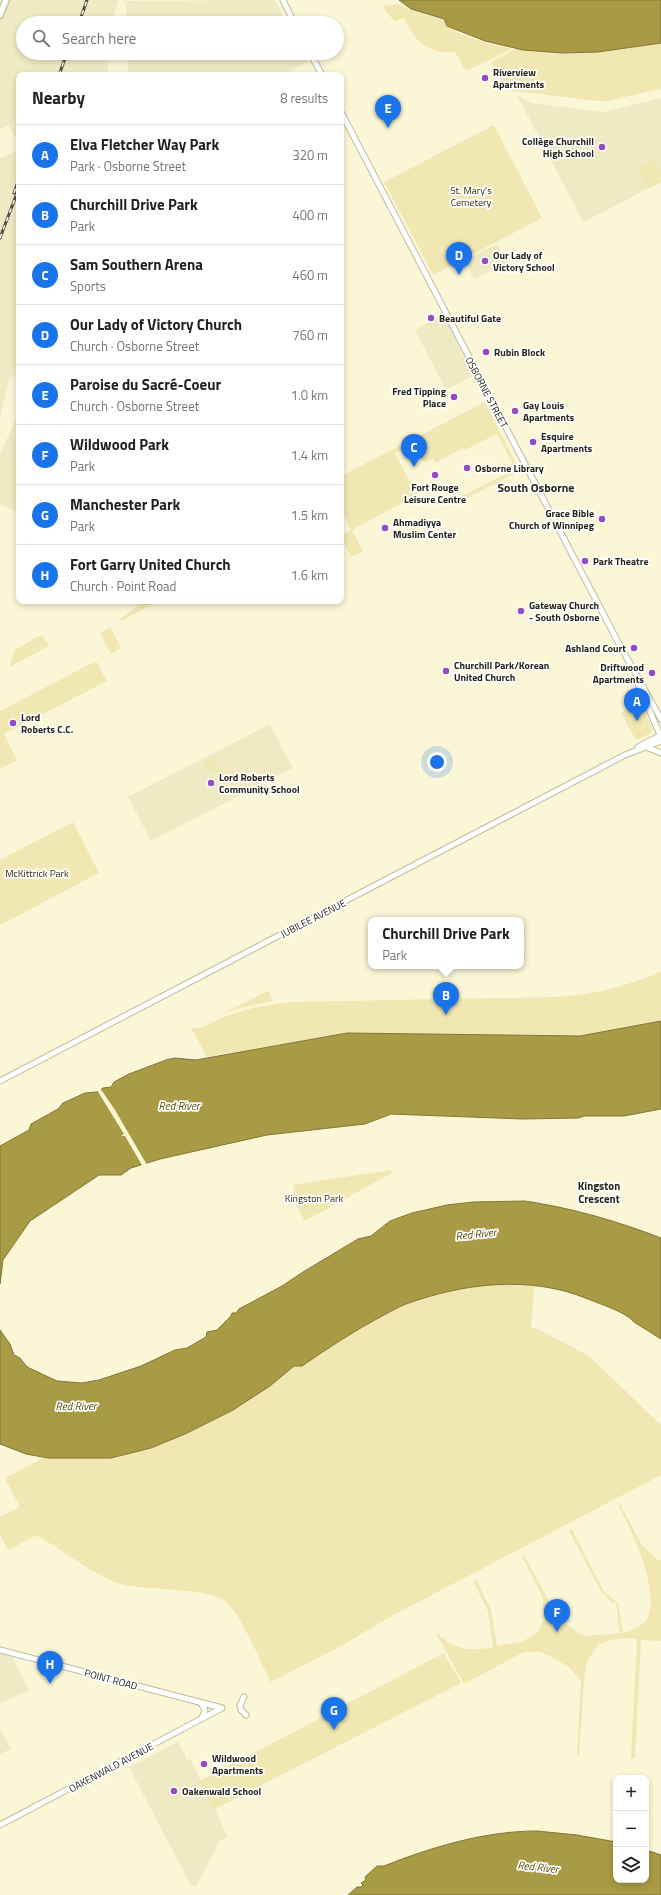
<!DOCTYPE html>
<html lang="en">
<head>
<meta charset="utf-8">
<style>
	:root { --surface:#fff; --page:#f6f6f6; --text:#202124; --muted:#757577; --line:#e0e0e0; --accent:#1a73e8 }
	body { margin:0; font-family:"Titillium Web",sans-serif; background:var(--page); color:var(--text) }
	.controls { position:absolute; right:12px; bottom:12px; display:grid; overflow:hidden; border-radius:8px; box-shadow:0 2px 6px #0003 }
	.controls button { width:36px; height:36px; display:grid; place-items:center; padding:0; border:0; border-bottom:1px solid var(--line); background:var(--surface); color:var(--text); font:20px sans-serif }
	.you { position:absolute; left:437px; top:762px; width:14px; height:14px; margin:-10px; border:3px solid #fff; border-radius:50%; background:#1a73e8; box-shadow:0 0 0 6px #1a73e833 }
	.badge { display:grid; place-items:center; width:26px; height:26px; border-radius:50%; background:var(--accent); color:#fff; font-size:13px; font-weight:700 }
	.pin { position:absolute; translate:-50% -33px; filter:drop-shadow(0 1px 2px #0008) }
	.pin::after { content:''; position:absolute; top:21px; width:14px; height:12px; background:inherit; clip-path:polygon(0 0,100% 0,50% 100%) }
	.popup { position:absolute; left:368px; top:917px; width:156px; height:52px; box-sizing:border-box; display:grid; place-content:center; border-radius:8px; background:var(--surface); filter:drop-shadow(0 1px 3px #0005); font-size:13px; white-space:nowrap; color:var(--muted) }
	.popup b { font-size:15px; color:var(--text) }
	.popup::after { content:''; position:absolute; left:50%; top:100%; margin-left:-8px; border:8px solid transparent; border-top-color:var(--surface) }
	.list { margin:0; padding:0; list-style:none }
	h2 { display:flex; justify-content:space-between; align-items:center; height:52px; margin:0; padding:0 16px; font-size:17px }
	h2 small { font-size:13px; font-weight:400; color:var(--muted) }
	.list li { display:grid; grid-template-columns:26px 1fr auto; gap:12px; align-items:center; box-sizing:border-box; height:60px; padding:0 16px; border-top:1px solid var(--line) }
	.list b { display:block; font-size:15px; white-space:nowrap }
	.list p { margin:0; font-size:13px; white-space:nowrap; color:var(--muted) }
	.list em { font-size:13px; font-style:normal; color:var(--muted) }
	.icon { flex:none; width:22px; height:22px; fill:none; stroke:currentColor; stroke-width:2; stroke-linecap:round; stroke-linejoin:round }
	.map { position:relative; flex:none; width:661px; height:1895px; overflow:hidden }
	.search { position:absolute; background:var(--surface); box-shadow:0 2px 6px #0003; left:16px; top:16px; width:328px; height:44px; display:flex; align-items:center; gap:10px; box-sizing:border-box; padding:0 14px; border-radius:22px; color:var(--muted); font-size:15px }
	.panel { position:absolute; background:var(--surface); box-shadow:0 2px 6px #0003; left:16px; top:72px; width:328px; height:532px; border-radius:8px }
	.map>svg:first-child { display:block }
</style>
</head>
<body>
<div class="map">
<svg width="661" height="1895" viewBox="0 0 661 1895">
	<rect width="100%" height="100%" fill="#fbf6d6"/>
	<path fill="#f0eac4" d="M 6,0 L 118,0 L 112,23 L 23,23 L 23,53 L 107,53 L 108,75 L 19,75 L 19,144 L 9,125 L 0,129 L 0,15 Z
		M 275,0 L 287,23 L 127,23 L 126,3 L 121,1 Z
		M 128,53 L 303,53 L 307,62 L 282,75 L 128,75 Z
		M 517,95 L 531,103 L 603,112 L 661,98 L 661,182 L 583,222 Z
		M 19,149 L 19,373 L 10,377 L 0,417 L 0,159 Z
		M 497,244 L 506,263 L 475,279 L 464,260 Z
		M 445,312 L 477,374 L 446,390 L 415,330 Z
		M 19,412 L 19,509 L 16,511 L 0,505 L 0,454 Z
		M 270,724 L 293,768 L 151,841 L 128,797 Z
		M 0,1650 L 10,1652 L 29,1690 L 0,1704 Z
		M 0,1728 L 11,1749 L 0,1754 Z
		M 178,1742 L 187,1760 L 190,1758 L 228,1837 L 220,1841 L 197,1885 L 191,1886 L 129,1767 Z"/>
	<path fill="#f0e7b3" d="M 398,4 L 410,10 L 443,20 C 453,37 493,44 512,49 L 466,71 L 455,52 C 450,50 446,54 440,52 C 418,45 415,38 404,18 L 395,21 L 386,12 L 383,6 Z
		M 661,43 L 661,89 L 607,101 L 598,101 L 506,90 L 491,62 L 517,48 L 523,50 L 563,53 L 598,52 Z
		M 494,125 L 542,218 L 433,275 L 384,182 Z
		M 654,158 L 661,172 L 661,182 L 647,189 L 636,167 Z
		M 485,402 L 520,471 L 455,504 L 454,500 L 515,469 L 497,434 L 465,450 L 463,448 L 435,463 L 433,458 L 424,463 L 414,444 L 395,453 L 414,490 L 412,492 L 415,496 L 352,530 L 363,551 L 351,557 L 341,537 L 341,535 L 351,530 L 341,510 L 341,476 Z
		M 141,601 L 157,602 L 121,621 L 120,619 L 135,608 Z
		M 110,627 L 121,648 L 111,654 L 100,633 Z
		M 39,636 L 43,636 L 49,646 L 9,667 L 15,650 Z
		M 96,661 L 107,681 L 4,734 L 17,760 L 0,769 L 0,711 Z
		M 640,703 L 653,729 L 651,733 L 636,740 L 621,713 Z
		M 214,755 L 219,772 L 215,774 L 211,773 L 204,761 Z
		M 73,822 L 99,873 L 0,925 L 0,860 Z
		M 661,971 L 661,1021 L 581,1036 L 347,1033 L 207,1057 L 191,1028 C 202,1030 210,1023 220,1019 C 243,1008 268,1005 293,1002 L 555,997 C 592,995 627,987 661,971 Z
		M 268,991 L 273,1001 L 244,1007 L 222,1014 Z
		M 391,1170 L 392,1173 L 305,1221 L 295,1203 L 293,1185 Z
		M 500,1284 L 534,1286 L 531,1328 L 536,1328 L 589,1356 L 661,1425 L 661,1475 L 388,1618 L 345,1644 L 271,1682 C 260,1662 241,1613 225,1601 C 207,1588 148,1590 124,1585 C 101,1580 58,1548 37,1535 L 8,1550 L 0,1534 L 0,1517 L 20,1507 L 5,1478 L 45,1457 L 111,1458 L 151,1448 L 185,1434 L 270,1386 L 294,1366 L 302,1366 C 335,1343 368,1321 404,1305 C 432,1292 470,1287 500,1284 Z
		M 620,1504 L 642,1545 L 658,1560 L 661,1560 L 661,1641 L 641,1640 L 635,1758 L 631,1759 L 637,1639 L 618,1638 L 599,1644 L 587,1661 L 584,1681 L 579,1756 L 577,1756 L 581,1681 L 569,1667 L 548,1655 L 540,1652 L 524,1652 L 464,1684 L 435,1631 C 453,1650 468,1652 493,1647 L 488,1611 L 473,1581 L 476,1579 L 491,1610 L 497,1646 L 522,1642 L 537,1633 L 544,1620 L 543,1598 L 522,1556 L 524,1555 L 559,1620 L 584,1636 L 620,1633 L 616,1603 L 613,1603 L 602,1593 L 569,1531 L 572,1529 L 604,1592 L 618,1603 L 623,1633 C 633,1631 639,1627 647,1620 C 661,1592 633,1533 618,1505 Z
		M 444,1653 L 461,1683 L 215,1809 L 212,1807 L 198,1782 Z"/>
	<path fill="#a99a45" stroke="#827738" d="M 399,0 L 661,0 L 661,43 L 598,52 L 563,53 L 523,50 L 485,41 L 447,26 L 444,19 L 411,9 Z
		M 661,1021 L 661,1109 L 624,1116 L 584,1116 L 579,1118 L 522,1119 L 391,1114 L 365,1124 L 267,1135 L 160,1159 L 131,1168 L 121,1175 L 99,1175 L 30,1221 L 3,1260 L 0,1284 L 0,1146 L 29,1130 L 31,1124 L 58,1109 L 63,1103 L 85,1093 L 97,1092 L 103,1088 L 111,1087 L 114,1082 L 129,1074 L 166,1060 L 175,1058 L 196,1060 L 347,1033 L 580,1036 Z
		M 525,1201 C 572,1208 617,1221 661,1238 L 661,1339 L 634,1322 C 626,1312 600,1304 588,1299 C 530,1275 464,1283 406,1304 C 398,1307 390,1312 382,1316 C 354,1331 328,1348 302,1366 L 294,1366 L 270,1386 L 233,1410 L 185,1434 L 151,1448 L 111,1458 L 48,1458 L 26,1454 L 0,1444 L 0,1330 L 10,1344 L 14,1355 L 20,1358 L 27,1367 L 57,1381 L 82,1383 L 99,1380 L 141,1366 L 175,1350 L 187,1348 L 206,1337 L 207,1332 L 217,1330 L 231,1316 L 232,1313 L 236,1313 L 239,1309 L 282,1286 L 303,1272 L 358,1239 L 371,1236 L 390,1221 L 412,1213 L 447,1205 L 473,1202 Z
		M 537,1831 L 577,1835 L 616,1842 L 616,1880 L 646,1880 L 646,1850 L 661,1855 L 661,1895 L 348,1895 L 357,1887 L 361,1887 L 363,1885 L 361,1883 L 366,1880 L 365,1877 L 377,1866 L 384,1866 C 432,1847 485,1831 537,1831 Z"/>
	<path fill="#fbf6d6" d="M 101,1087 L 100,1088 L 115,1110 L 147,1165 L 143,1167 L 125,1136 L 121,1136 L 124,1134 L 97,1090 Z"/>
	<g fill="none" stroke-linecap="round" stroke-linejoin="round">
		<g stroke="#c0bb9c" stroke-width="7">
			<path id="secondary" d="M 283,0 L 294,23
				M 310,53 L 322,75
				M 341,112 L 618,642 L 661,719
				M 638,684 L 661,737
				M 638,747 L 661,735
				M 646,747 L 661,753
				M 0,1081 L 625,755 L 661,741
				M 0,1650 L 222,1708
				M 244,1697 L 240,1705 L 241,1710 L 246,1715
				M 201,1703 L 205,1710 L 202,1718
				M 0,1825 L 222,1708"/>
		</g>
		<g stroke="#c0bb9c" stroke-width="8">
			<path id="primary" d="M 0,15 L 6,0"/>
		</g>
		<use href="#secondary" stroke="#fff" stroke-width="5"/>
		<use href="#primary" stroke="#fff" stroke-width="5.5"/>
		<g stroke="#535040" stroke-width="3">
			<path id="rail" d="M 79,23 L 87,0
				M 59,75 L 67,53
				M 14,193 L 19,179
				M 0,238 L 19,188"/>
		</g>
		<use href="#rail" stroke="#fff" stroke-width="1.5" stroke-dasharray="4.5" stroke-linecap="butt"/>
	</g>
	<g fill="#944dc1" stroke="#fff" stroke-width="1.5">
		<circle cx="485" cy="78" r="4"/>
		<circle cx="602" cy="147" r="4"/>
		<circle cx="485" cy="261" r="4"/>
		<circle cx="431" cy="318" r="4"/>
		<circle cx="486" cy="352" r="4"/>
		<circle cx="454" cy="397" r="4"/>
		<circle cx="515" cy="411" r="4"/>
		<circle cx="533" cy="442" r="4"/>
		<circle cx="467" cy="468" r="4"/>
		<circle cx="435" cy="475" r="4"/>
		<circle cx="602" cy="519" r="4"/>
		<circle cx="385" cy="528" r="4"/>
		<circle cx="585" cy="561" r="4"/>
		<circle cx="521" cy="611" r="4"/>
		<circle cx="634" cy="648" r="4"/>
		<circle cx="446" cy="671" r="4"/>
		<circle cx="652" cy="673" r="4"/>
		<circle cx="13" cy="723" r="4"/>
		<circle cx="211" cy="783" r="4"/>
		<circle cx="204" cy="1764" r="4"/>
		<circle cx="174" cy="1791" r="4"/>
	</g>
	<g text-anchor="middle" stroke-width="3.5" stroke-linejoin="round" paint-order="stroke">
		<g font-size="10" font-weight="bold" fill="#262418" stroke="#fff" text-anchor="start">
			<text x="493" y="76">Riverview<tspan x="493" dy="12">Apartments</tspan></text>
			<text x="594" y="145" text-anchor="end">Collège Churchill<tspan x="594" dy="12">High School</tspan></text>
			<text x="493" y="259">Our Lady of<tspan x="493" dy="12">Victory School</tspan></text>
			<text x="439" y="322">Beautiful Gate</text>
			<text x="494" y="356">Rubin Block</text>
			<text x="446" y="395" text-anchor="end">Fred Tipping<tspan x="446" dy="12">Place</tspan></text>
			<text x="523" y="409">Gay Louis<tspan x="523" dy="12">Apartments</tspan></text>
			<text x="541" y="440">Esquire<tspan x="541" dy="12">Apartments</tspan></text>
			<text x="475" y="472">Osborne Library</text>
			<text x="435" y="491" text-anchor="middle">Fort Rouge<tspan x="435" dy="12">Leisure Centre</tspan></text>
			<text x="594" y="517" text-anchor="end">Grace Bible<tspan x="594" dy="12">Church of Winnipeg</tspan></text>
			<text x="393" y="526">Ahmadiyya<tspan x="393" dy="12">Muslim Center</tspan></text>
			<text x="593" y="565">Park Theatre</text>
			<text x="529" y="609">Gateway Church<tspan x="529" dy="12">- South Osborne</tspan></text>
			<text x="626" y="652" text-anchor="end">Ashland Court</text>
			<text x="454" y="669">Churchill Park/Korean<tspan x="454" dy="12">United Church</tspan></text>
			<text x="644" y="671" text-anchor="end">Driftwood<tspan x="644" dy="12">Apartments</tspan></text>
			<text x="21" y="721">Lord<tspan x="21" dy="12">Roberts C.C.</tspan></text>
			<text x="219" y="781">Lord Roberts<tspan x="219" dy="12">Community School</tspan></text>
			<text x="212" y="1762">Wildwood<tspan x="212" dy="12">Apartments</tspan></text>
			<text x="182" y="1795">Oakenwald School</text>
		</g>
		<g font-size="10" fill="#322c05" stroke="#fff">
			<text x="471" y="194">St. Mary's<tspan x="471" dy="12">Cemetery</tspan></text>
			<text x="37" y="877">McKittrick Park</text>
			<text x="314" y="1202">Kingston Park</text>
		</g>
		<g font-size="10" fill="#262418" stroke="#fff">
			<text transform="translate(487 392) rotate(62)" y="4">OSBORNE STREET</text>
			<text transform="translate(313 918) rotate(-27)" y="4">JUBILEE AVENUE</text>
			<text transform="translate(111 1679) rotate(15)" y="4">POINT ROAD</text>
			<text transform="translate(111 1767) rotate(-28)" y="4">OAKENWALD AVENUE</text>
		</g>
		<g font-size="11" font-style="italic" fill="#574c08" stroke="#fff">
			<text x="179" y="1110">Red River</text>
			<text transform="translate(476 1234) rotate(-6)" y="4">Red River</text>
			<text transform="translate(76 1406) rotate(-1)" y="4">Red River</text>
			<text transform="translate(538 1867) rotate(6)" y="4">Red River</text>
		</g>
		<g font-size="11" font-weight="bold" fill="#262418" stroke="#fff">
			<text x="599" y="1190">Kingston<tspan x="599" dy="13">Crescent</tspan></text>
		</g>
		<g font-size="12" font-weight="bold" fill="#262418" stroke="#fff">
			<text x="536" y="492">South Osborne</text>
		</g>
	</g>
</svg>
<div class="controls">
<button>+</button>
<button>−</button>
<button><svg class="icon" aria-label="layers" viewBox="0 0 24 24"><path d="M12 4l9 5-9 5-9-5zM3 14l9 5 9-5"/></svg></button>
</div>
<div class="you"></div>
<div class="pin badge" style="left:637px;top:721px">A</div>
<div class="pin badge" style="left:446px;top:1015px">B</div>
<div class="popup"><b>Churchill Drive Park</b>Park</div>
<div class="pin badge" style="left:414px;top:467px">C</div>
<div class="pin badge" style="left:459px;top:275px">D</div>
<div class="pin badge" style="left:388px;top:128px">E</div>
<div class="pin badge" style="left:557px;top:1632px">F</div>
<div class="pin badge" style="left:334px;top:1730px">G</div>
<div class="pin badge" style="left:50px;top:1684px">H</div>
<div class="search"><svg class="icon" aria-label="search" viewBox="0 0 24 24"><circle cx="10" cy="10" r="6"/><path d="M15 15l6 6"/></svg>Search here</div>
<section class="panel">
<h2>Nearby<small>8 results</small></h2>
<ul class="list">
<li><span class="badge">A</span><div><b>Elva Fletcher Way Park</b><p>Park · Osborne Street</p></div><em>320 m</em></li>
<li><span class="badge">B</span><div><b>Churchill Drive Park</b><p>Park</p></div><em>400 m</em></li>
<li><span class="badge">C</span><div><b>Sam Southern Arena</b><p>Sports</p></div><em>460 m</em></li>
<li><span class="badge">D</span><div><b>Our Lady of Victory Church</b><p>Church · Osborne Street</p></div><em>760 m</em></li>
<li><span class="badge">E</span><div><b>Paroise du Sacré-Coeur</b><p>Church · Osborne Street</p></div><em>1.0 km</em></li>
<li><span class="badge">F</span><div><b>Wildwood Park</b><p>Park</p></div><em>1.4 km</em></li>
<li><span class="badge">G</span><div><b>Manchester Park</b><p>Park</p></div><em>1.5 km</em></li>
<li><span class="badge">H</span><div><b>Fort Garry United Church</b><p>Church · Point Road</p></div><em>1.6 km</em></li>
</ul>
</section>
</div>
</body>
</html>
